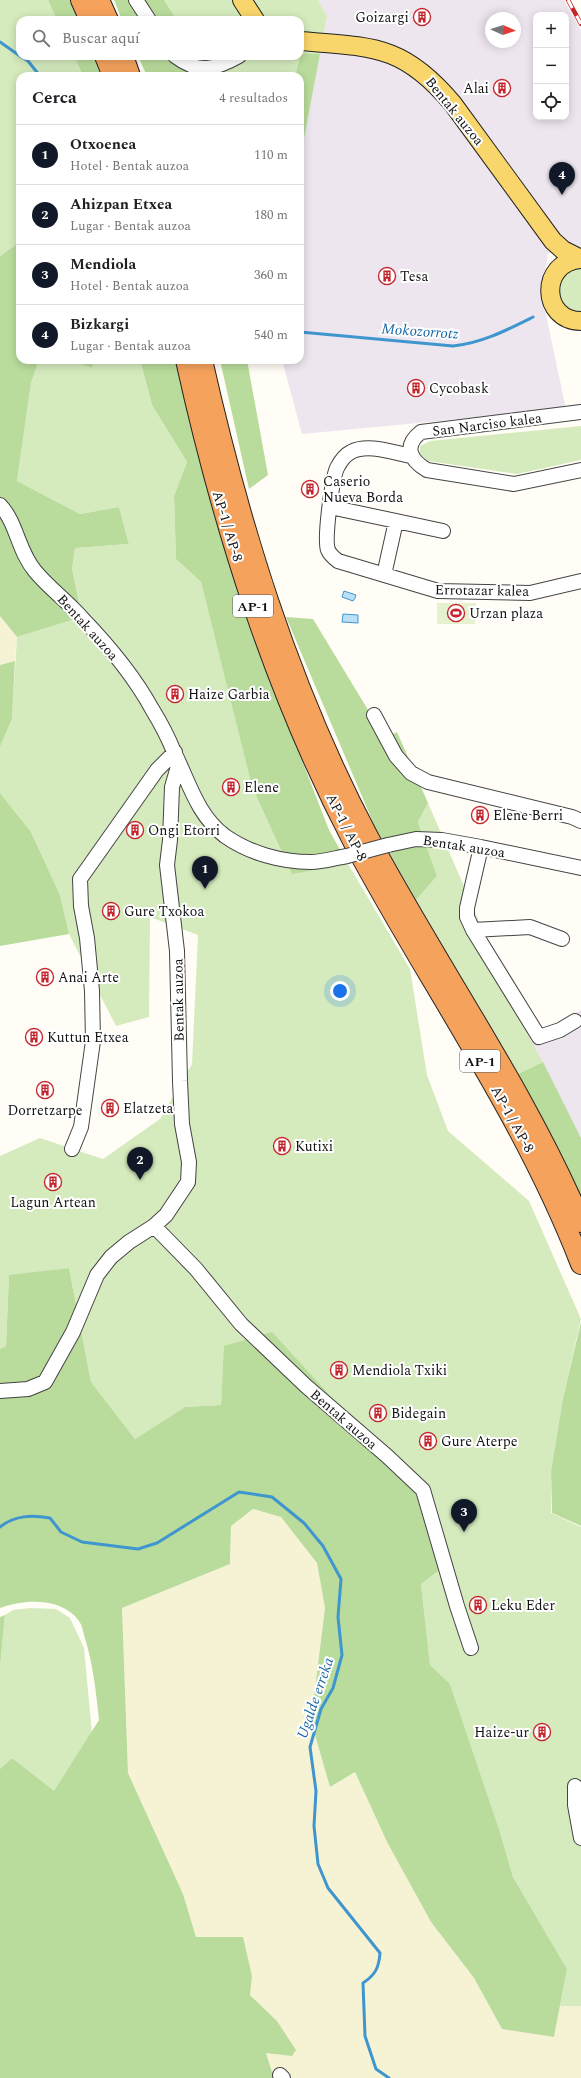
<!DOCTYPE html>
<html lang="es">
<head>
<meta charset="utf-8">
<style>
	:root { --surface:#fff; --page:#f2f2f2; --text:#202124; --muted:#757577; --line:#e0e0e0; --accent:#111827 }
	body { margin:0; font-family:Spectral,serif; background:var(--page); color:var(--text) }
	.controls { position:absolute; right:12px; top:12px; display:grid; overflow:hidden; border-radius:8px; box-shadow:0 2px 10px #0003 }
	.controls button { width:36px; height:36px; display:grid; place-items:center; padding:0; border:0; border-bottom:1px solid var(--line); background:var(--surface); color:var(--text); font:20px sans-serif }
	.compass { position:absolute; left:485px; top:12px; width:36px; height:36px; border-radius:50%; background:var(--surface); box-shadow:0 2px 10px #0003; rotate:93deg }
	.you { position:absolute; left:340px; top:991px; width:14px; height:14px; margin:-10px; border:3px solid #fff; border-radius:50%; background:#1a73e8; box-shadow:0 0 0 6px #1a73e833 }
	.badge { display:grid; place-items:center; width:26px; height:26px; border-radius:50%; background:var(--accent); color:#fff; font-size:13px; font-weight:700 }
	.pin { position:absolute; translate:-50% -33px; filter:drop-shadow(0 1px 2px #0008) }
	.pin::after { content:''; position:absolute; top:21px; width:14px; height:12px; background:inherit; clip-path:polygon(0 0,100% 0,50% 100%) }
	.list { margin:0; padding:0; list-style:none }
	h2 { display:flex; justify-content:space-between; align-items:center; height:52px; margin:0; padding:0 16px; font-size:17px }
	h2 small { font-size:13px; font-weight:400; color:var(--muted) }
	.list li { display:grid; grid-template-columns:26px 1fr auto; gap:12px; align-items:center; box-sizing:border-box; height:60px; padding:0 16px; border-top:1px solid var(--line) }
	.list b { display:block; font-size:15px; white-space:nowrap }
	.list p { margin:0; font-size:13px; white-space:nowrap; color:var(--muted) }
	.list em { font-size:13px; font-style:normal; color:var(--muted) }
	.icon { flex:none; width:22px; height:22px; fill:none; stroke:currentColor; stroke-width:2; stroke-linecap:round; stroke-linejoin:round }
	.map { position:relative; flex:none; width:581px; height:2078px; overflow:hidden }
	.search { position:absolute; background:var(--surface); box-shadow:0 2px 10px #0003; left:16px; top:16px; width:288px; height:44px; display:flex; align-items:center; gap:10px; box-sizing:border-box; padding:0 14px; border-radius:12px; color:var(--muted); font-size:15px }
	.panel { position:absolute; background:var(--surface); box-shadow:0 2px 10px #0003; left:16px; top:72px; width:288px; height:292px; border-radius:12px }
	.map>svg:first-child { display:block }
</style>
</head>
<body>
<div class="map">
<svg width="581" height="2078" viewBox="0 0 581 2078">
	<rect width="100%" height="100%" fill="#fffdf5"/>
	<path fill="#eee6ef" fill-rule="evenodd" d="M 318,0 L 564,0 L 581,30 L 581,251 L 548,253 L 542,296 L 566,409 L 302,434 L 282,360 L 300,360 L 300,160 L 327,16 ZM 536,15 L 566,15 L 566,117 L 536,117 ZM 491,18 L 515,18 L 515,42 L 491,42 Z
		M 581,1010 L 581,1138 L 529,1037 Z"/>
	<path fill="#f6f3d4" d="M 0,616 L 17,637 L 15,661 L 0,665 Z
		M 253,1509 L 281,1517 L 317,1563 L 325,1608 L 311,1721 L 330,1787 L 355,1772 L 387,1842 L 431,1922 L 474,1978 L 502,2029 L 554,2037 L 560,2006 L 581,2006 L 581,2078 L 274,2078 L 266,2052 L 292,2056 L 277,2021 L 250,1994 L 252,1976 L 196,1937 L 183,1894 L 128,1773 L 122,1608 L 230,1564 L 231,1526 Z"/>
	<path fill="#d5ebbd" d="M 0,0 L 48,0 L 57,20 L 20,20 L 20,56 L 74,56 L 83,76 L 20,76 L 20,242 L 0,256 Z
		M 164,0 L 318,0 L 327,16 L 320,54 L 301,53 L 295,76 L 196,76 L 197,56 L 300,56 L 300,20 L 177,20 Z
		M 581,267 L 581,315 L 570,312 L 559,301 L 558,285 L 566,272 Z
		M 39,360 L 71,360 L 92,368 L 95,360 L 140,360 L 152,405 L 187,462 L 174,496 L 176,559 L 201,582 L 215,637 L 292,873 L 348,864 L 410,969 L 427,1075 L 448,1131 L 529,1201 L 581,1319 L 563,1398 L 551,1471 L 551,1513 L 581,1527 L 581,2006 L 560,2006 L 567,1969 L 513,1877 L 499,1829 L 450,1684 L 430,1666 L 421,1584 L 225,1346 L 221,1405 L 185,1407 L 135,1439 L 91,1382 L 69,1268 L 9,1276 L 6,1346 L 0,1349 L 0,1156 L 40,1138 L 103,1159 L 160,1119 L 192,1064 L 198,935 L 150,917 L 149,1017 L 116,1026 L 69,934 L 60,895 L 31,832 L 0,793 L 0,747 L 12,719 L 17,637 L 82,617 L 72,569 L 75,548 L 129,544 L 119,507 L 80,514 L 17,481 L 31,383 Z
		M 581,426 L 581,460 L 517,474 L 428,461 L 420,454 L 420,446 L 430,441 Z
		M 428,803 L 529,1037 L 543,1062 L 518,1074 L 416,900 L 437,876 L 418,822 Z
		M 31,1608 L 56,1609 L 70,1618 L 84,1648 L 92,1734 L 54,1792 L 12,1758 L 0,1769 L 0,1668 L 5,1615 L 13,1610 Z"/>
	<path fill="#b9dc9c" d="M 48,0 L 75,0 L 84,20 L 57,20 Z
		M 114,0 L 164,0 L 177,20 L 122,20 Z
		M 301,53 L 320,54 L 300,160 L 300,76 L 295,76 Z
		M 74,56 L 99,56 L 107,76 L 83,76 Z
		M 138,56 L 197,56 L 196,76 L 147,76 Z
		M 20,242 L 20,360 L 39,360 L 31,383 L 17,481 L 80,514 L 119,507 L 129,544 L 75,548 L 72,569 L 82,617 L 17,637 L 0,616 L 0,256 Z
		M 71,360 L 95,360 L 92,368 Z
		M 140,360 L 179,360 L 256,642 L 329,830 L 348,864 L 292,874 L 252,786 L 201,582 L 176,559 L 174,496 L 187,462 L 152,405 Z
		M 220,360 L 247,360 L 268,475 L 249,489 Z
		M 286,617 L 313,619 L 385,738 L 397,732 L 428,803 L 418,822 L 437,876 L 416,900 L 375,827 Z
		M 15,661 L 12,719 L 0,747 L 0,665 Z
		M 0,793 L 31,832 L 60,895 L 69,934 L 0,946 Z
		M 543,1062 L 581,1138 L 581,1204 L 518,1074 Z
		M 69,1268 L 91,1382 L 135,1439 L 185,1407 L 221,1405 L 224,1346 L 272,1332 L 417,1491 L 443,1567 L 421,1584 L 430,1665 L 450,1684 L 499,1829 L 513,1877 L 567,1969 L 554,2037 L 502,2029 L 474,1978 L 431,1922 L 387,1842 L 355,1772 L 330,1787 L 311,1721 L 325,1608 L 317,1563 L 281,1517 L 253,1509 L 231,1526 L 230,1564 L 122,1608 L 128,1773 L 183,1894 L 196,1937 L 243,1937 L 252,1976 L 250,1995 L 277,2021 L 296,2050 L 292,2056 L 266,2053 L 274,2078 L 0,2078 L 0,1769 L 12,1758 L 54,1791 L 99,1720 C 96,1691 93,1663 84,1635 C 83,1631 82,1625 79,1621 C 62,1597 24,1599 0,1608 L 0,1349 L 6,1346 L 9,1275 Z
		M 581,1322 L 581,1526 L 552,1513 L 551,1471 L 563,1398 Z
		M 5,1615 L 0,1667 L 0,1668 L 0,1617 Z"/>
	<path fill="#e6f2cf" d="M 437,603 L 476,603 L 475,624 L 437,624 Z"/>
	<path fill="#b9e0f7" stroke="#3f96cf" d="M 344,591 L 356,595 L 355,598 L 353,601 L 342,597 Z
		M 343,614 L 358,615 L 358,623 L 342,622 Z"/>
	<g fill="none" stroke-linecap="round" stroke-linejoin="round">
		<path stroke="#3f96cf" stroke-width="3" d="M 0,42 L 20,56
			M 20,56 L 28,61 L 40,76
			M 300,332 L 453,346 C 482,343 507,330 533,317
			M 0,1527 C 15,1515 32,1515 50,1518 L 61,1532 L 82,1542 L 138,1549 L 157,1543 L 239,1492 L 272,1497 L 304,1523 L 323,1546 L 341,1579 L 338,1617 L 342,1655 L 333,1688 L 321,1709 L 310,1747 L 316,1791 L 314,1826 L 318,1864 L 328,1888 L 380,1953 C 379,1968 375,1975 363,1983 L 365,2036 L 376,2069 L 389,2078"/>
		<g stroke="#444" stroke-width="16">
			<path id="minor" d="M 136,0 L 149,20
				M 175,56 C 199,74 214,70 239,56
				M 581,412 L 421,432 C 403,446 410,460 427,470 L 514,484 L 581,470
				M 412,456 C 394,453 368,443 351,452 C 345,455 340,462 337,468 C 332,479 324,539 328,550 C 330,555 334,558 338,561 L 438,591 L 530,593 L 581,581
				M 0,505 C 17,523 18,551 35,571 C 49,588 67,601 82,618 C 108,645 134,676 152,709 C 160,722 168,737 174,752 C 189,782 197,815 225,836 C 249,853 281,862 311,862 C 322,862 335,858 347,856
				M 330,507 L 443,531
				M 384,575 L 396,521
				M 374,715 L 396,756 L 411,773 L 428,782 L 572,817 L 581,821
				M 388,845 L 416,839 L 442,840 L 481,847 L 581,868
				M 481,847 L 467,908 L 467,917 L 473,930 L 539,1037 L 560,1030 L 575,1021
				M 473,930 L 530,927 L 562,939
				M 72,1149 L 81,1127 L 93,1041 L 92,991 L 87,938 L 81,906 L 80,879 L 157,770 L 175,752
				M 154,1226 L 196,1269 L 241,1324 L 306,1386 L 387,1456 L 423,1490 L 457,1606 L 471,1648
				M 0,1391 L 28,1389 L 45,1382 L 73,1332 L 97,1275 L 111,1257 L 129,1242 L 154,1226 L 166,1215 L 188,1182 L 189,1162 L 182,1124 L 180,1081 L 177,951 L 167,865 L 170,840 L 172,787 L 179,763
				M 575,1786 L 575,1805 L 581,1838
				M 280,2075 L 283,2078"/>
		</g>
		<g stroke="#222" stroke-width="20">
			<path id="major" d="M 242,0 L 255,20
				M 300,41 C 372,47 403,44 453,104 L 553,241 L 563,250 L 581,259
				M 581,259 C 539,262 541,321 581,321"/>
		</g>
		<g stroke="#222" stroke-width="22">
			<path id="highway" d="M 81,0 L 90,20
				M 99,0 L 108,20
				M 105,56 L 113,76
				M 123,56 L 130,76
				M 186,360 C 223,527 274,690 354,843 C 429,984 523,1114 581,1264
				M 202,360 C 239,524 288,685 367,835 C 436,965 523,1086 581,1222"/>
		</g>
		<use href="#minor" stroke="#fff" stroke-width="14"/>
		<use href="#major" stroke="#f9d66b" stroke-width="18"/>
		<use href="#highway" stroke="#f5a25d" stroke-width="20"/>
		<g stroke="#c4262e" stroke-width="4.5">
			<path id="rail" d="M 568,0 L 581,24"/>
		</g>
		<use href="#rail" stroke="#fff" stroke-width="3" stroke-dasharray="9" stroke-linecap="butt"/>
		<g stroke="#444" stroke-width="16" stroke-linecap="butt">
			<path id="minor-bridge" d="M 347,856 L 388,845"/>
		</g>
		<use href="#minor-bridge" stroke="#fff" stroke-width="14"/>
	</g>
	<defs>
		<g id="building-ring" transform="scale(0.9)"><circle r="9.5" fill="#fff" stroke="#c4262e" stroke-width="1.5"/><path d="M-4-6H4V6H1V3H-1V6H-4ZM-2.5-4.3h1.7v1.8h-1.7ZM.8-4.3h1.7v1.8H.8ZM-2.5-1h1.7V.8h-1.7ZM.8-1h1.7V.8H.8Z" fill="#c4262e"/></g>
		<g id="stadium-ring" transform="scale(0.9)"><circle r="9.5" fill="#fff" stroke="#c4262e" stroke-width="1.5"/><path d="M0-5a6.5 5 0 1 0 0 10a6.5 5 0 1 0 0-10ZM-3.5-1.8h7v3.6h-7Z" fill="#c4262e"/></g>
	</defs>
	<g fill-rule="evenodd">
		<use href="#building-ring" x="422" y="17"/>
		<use href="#building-ring" x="502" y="88"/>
		<use href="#building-ring" x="387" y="276"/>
		<use href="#building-ring" x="416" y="388"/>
		<use href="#building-ring" x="310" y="489"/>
		<use href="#stadium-ring" x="456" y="613"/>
		<use href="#building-ring" x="175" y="694"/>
		<use href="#building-ring" x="231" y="787"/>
		<use href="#building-ring" x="480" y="815"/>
		<use href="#building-ring" x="135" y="830"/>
		<use href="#building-ring" x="111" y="911"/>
		<use href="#building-ring" x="45" y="977"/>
		<use href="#building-ring" x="34" y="1037"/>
		<use href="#building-ring" x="45" y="1090"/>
		<use href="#building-ring" x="110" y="1108"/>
		<use href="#building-ring" x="282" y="1146"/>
		<use href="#building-ring" x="53" y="1182"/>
		<use href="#building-ring" x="339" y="1370"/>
		<use href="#building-ring" x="378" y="1413"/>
		<use href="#building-ring" x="428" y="1441"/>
		<use href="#building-ring" x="478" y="1605"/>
		<use href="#building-ring" x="542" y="1732"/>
	</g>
	<g text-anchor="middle" stroke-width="4" stroke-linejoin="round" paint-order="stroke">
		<g fill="#fff" stroke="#585858" stroke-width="1">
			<rect x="233" y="595" width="40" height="22" rx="3"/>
			<rect x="460" y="1050" width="40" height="22" rx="3"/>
		</g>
		<g font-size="13" font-weight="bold" fill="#111">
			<text x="253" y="611">AP-1</text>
			<text x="480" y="1066">AP-1</text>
		</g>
		<g font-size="14" fill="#111" stroke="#fff" text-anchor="start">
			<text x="409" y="22" text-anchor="end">Goizargi</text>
			<text x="489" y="93" text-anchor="end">Alai</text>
			<text x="400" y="281">Tesa</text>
			<text x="429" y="393">Cycobask</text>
			<text x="323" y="486">Caserio<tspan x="323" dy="16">Nueva Borda</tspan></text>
			<text x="469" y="618">Urzan plaza</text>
			<text x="188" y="699">Haize Garbia</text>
			<text x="244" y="792">Elene</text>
			<text x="493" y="820">Elene Berri</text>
			<text x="148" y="835">Ongi Etorri</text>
			<text x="124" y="916">Gure Txokoa</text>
			<text x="58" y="982">Anai Arte</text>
			<text x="47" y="1042">Kuttun Etxea</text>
			<text x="123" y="1113">Elatzeta</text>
			<text x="45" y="1115" text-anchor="middle">Dorretzarpe</text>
			<text x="295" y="1151">Kutixi</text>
			<text x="53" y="1207" text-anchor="middle">Lagun Artean</text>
			<text x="352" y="1375">Mendiola Txiki</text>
			<text x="391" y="1418">Bidegain</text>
			<text x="441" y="1446">Gure Aterpe</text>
			<text x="491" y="1610">Leku Eder</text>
			<text x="529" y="1737" text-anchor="end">Haize-ur</text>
		</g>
		<g font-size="14" fill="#111" stroke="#fff">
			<text transform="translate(455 111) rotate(51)" y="5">Bentak auzoa</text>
			<text transform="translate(487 424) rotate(-7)" y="5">San Narciso kalea</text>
			<text transform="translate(228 526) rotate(73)" y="5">AP-1 / AP-8</text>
			<text transform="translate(482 590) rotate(1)" y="5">Errotazar kalea</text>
			<text transform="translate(88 627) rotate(48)" y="5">Bentak auzoa</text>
			<text transform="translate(347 827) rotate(63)" y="5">AP-1 / AP-8</text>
			<text transform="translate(464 846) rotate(9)" y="5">Bentak auzoa</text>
			<text transform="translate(178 1000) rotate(-91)" y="5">Bentak auzoa</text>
			<text transform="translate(513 1119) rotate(61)" y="5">AP-1 / AP-8</text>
			<text transform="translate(344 1419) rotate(41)" y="5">Bentak auzoa</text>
		</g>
		<g font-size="15" font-style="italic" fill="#1768a6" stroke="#fff">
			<text transform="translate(420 331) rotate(4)" y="5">Mokozorrotz</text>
			<text transform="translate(315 1698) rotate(-71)" y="5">Ugalde erreka</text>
		</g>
	</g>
</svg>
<div class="controls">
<button>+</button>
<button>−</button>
<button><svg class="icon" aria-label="locate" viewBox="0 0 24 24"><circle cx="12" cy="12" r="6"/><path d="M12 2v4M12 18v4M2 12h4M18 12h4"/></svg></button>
</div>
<svg class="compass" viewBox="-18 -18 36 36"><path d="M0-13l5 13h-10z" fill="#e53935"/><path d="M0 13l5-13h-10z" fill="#757577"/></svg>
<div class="you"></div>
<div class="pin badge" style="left:205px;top:889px">1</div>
<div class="pin badge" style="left:140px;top:1180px">2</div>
<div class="pin badge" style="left:464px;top:1532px">3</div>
<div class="pin badge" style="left:562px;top:195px">4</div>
<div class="search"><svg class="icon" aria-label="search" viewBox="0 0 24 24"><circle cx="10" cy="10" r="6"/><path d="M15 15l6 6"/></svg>Buscar aquí</div>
<section class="panel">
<h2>Cerca<small>4 resultados</small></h2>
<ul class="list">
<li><span class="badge">1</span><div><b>Otxoenea</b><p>Hotel · Bentak auzoa</p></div><em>110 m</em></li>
<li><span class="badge">2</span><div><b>Ahizpan Etxea</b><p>Lugar · Bentak auzoa</p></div><em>180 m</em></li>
<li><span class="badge">3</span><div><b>Mendiola</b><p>Hotel · Bentak auzoa</p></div><em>360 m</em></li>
<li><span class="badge">4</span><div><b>Bizkargi</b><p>Lugar · Bentak auzoa</p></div><em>540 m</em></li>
</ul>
</section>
</div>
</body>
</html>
